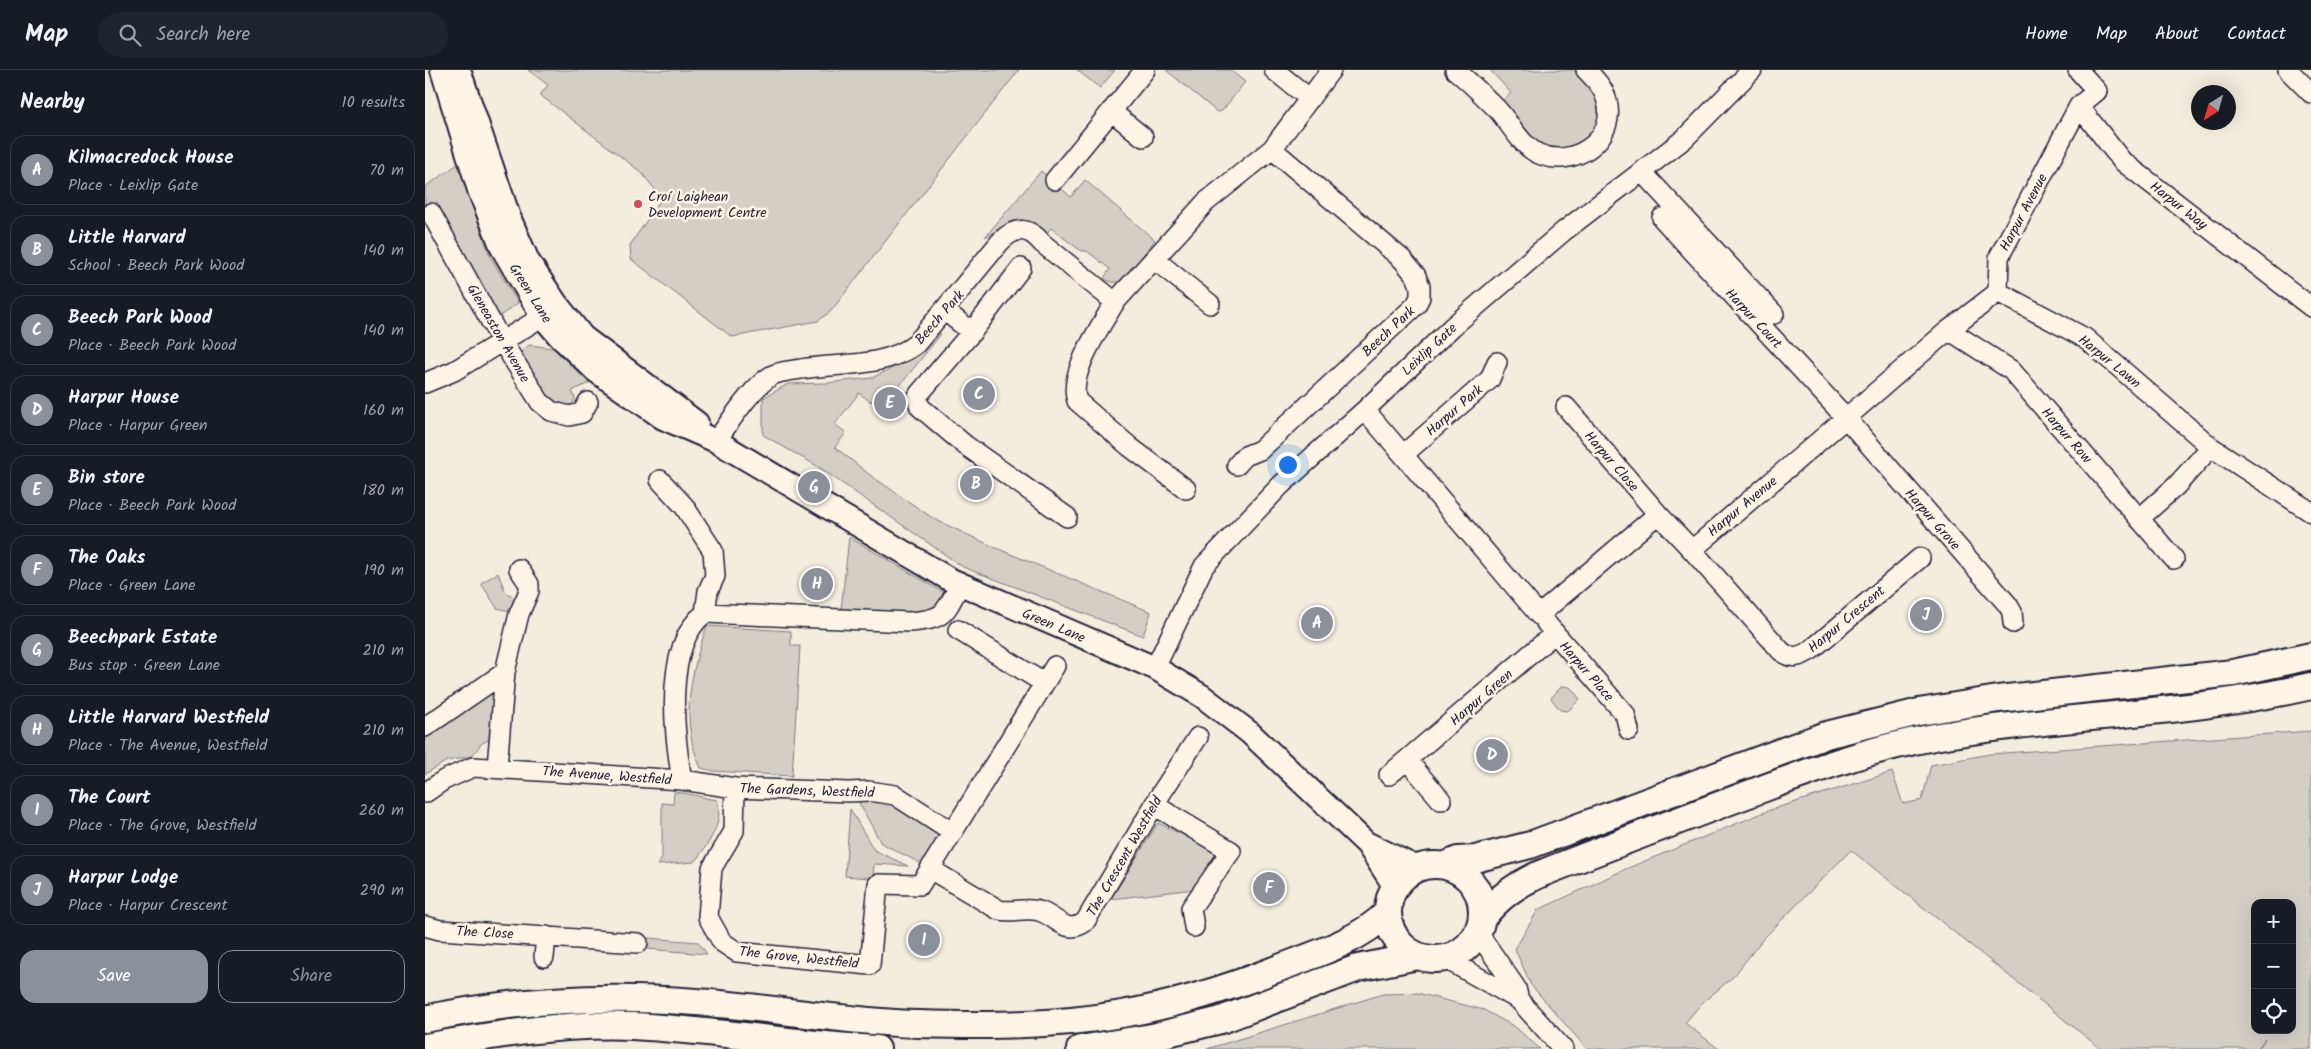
<!DOCTYPE html>
<html lang="en">
<head>
<meta charset="utf-8">
<style>
	:root { --surface:#171b24; --page:#20242c; --text:#f1f3f6; --muted:#9ea1a6; --line:#363941; --accent:#8c9099 }
	body { margin:0; font-family:Kalam,sans-serif; background:var(--page); color:var(--text) }
	.controls { position:absolute; right:15px; bottom:15px; display:grid; overflow:hidden; border-radius:10px; box-shadow:0 5px 20px #0002 }
	.controls button { width:45px; height:45px; display:grid; place-items:center; padding:0; border:0; border-bottom:1px solid var(--line); background:var(--surface); color:var(--text); font:25px sans-serif }
	.compass { position:absolute; left:1766px; top:15px; width:45px; height:45px; border-radius:50%; background:var(--surface); box-shadow:0 5px 20px #0002; rotate:217deg }
	.you { position:absolute; left:862px; top:394px; width:18px; height:18px; margin:-12px; border:4px solid #fff; border-radius:50%; background:#1a73e8; box-shadow:0 0 0 8px #1a73e833 }
	.badge { display:grid; place-items:center; width:32px; height:32px; border-radius:50%; background:var(--accent); color:#fff; font-size:16px; font-weight:700 }
	.pin { position:absolute; translate:-50% -50%; border:2px solid #fff; box-shadow:0 1px 5px #0006 }
	.list { margin:0; padding:0; list-style:none }
	h2 { display:flex; justify-content:space-between; align-items:center; height:65px; margin:0; padding:0 20px; font-size:21px }
	h2 small { font-size:16px; font-weight:400; color:var(--muted) }
	.list li { display:grid; grid-template-columns:32px 1fr auto; gap:15px; align-items:center; box-sizing:border-box; height:70px; margin:0 10px 10px; padding:0 10px; border:1px solid var(--line); border-radius:15px }
	.list b { display:block; font-size:19px; white-space:nowrap }
	.list p { margin:0; font-size:16px; white-space:nowrap; color:var(--muted) }
	.list em { font-size:16px; font-style:normal; color:var(--muted) }
	.actions { display:flex; gap:10px; padding:15px 20px }
	.actions a { flex:1; padding:11px 0; border:1px solid var(--accent); border-radius:15px; text-align:center; font-size:18px; color:var(--accent) }
	.actions .main { background:var(--accent); color:#fff }
	.icon { flex:none; width:28px; height:28px; fill:none; stroke:currentColor; stroke-width:2; stroke-linecap:round; stroke-linejoin:round }
	.map { position:relative; flex:none; width:1886px; height:979px; overflow:hidden }
	header { display:flex; align-items:center; gap:30px; box-sizing:border-box; height:70px; padding:0 25px; background:var(--surface); border-bottom:1px solid var(--line) }
	header strong { font-size:24px }
	nav { display:flex; gap:28px; margin-inline-start:auto; font-size:18px }
	.search { width:350px; height:45px; background:var(--page); display:flex; align-items:center; gap:12px; box-sizing:border-box; padding:0 18px; border-radius:28px; color:var(--muted); font-size:19px }
	main { display:flex }
	aside { flex:1; background:var(--surface) }
	.map>svg:first-child { display:block }
</style>
</head>
<body>
<header>
<strong>Map</strong>
<div class="search"><svg class="icon" aria-label="search" viewBox="0 0 24 24"><circle cx="10" cy="10" r="6"/><path d="M15 15l6 6"/></svg>Search here</div>
<nav><a>Home</a><a>Map</a><a>About</a><a>Contact</a></nav>
</header>
<main>
<aside>
<h2>Nearby<small>10 results</small></h2>
<ul class="list">
<li><span class="badge">A</span><div><b>Kilmacredock House</b><p>Place · Leixlip Gate</p></div><em>70 m</em></li>
<li><span class="badge">B</span><div><b>Little Harvard</b><p>School · Beech Park Wood</p></div><em>140 m</em></li>
<li><span class="badge">C</span><div><b>Beech Park Wood</b><p>Place · Beech Park Wood</p></div><em>140 m</em></li>
<li><span class="badge">D</span><div><b>Harpur House</b><p>Place · Harpur Green</p></div><em>160 m</em></li>
<li><span class="badge">E</span><div><b>Bin store</b><p>Place · Beech Park Wood</p></div><em>180 m</em></li>
<li><span class="badge">F</span><div><b>The Oaks</b><p>Place · Green Lane</p></div><em>190 m</em></li>
<li><span class="badge">G</span><div><b>Beechpark Estate</b><p>Bus stop · Green Lane</p></div><em>210 m</em></li>
<li><span class="badge">H</span><div><b>Little Harvard Westfield</b><p>Place · The Avenue, Westfield</p></div><em>210 m</em></li>
<li><span class="badge">I</span><div><b>The Court</b><p>Place · The Grove, Westfield</p></div><em>260 m</em></li>
<li><span class="badge">J</span><div><b>Harpur Lodge</b><p>Place · Harpur Crescent</p></div><em>290 m</em></li>
</ul>
<div class="actions"><a class="main">Save</a><a>Share</a></div>
</aside>
<div class="map">
<svg width="1886" height="979" viewBox="0 0 1886 979">
	<rect width="100%" height="100%" fill="#f3edde"/>
	<filter id="ink" filterUnits="userSpaceOnUse"><feTurbulence type="fractalNoise" baseFrequency=".02" numOctaves="2"/><feDisplacementMap in="SourceGraphic" scale="10" xChannelSelector="R" yChannelSelector="G"/><feConvolveMatrix kernelMatrix="1 2 1 2 8 2 1 2 1" color-interpolation-filters="sRGB"/></filter>
	<g filter="url(#ink)">
		<path fill="#d4cfc6" stroke="#7b7880" fill-rule="evenodd" d="M 103,0 L 594,0 L 406,241 L 393,251 L 307,267 L 206,189 L 205,175 L 237,128 L 216,102 L 115,25 L 123,15 Z
			M 652,0 L 690,0 L 675,18 Z
			M 741,0 L 805,0 L 820,12 L 797,41 L 792,42 Z
			M 1065,0 L 1150,0 L 1167,13 L 1178,39 L 1167,68 C 1158,72 1147,79 1138,81 C 1111,87 1090,49 1076,32 L 1086,23 Z
			M 33,94 L 65,186 L 93,233 L 71,249 L 12,132 L 0,139 L 0,117 Z
			M 616,101 L 646,127 L 660,110 L 730,170 L 699,209 C 692,213 686,214 679,208 L 685,199 L 662,181 L 656,181 L 626,158 L 621,164 L 614,158 L 580,157 L 560,167 Z
			M 513,264 L 516,264 L 472,319 L 468,315 L 460,326 L 454,322 L 446,332 L 434,323 L 410,354 L 421,363 L 410,377 L 445,405 L 509,449 L 571,478 L 726,542 L 718,566 L 538,497 L 392,396 L 338,365 L 338,328 L 363,314 L 401,313 L 447,308 L 487,288 Z
			M 104,275 L 128,278 L 164,313 L 147,321 L 150,328 L 147,336 L 134,338 L 116,327 L 93,285 Z
			M 424,467 L 528,528 L 521,541 L 415,549 Z
			M 73,503 L 80,521 L 91,529 L 84,541 L 72,538 L 56,513 Z
			M 282,556 L 366,561 L 366,576 L 375,576 L 367,706 L 289,701 L 276,698 C 254,652 266,601 282,556 Z
			M 1137,616 L 1145,617 L 1155,629 L 1143,641 L 1135,640 L 1126,628 Z
			M 66,622 L 69,628 L 66,668 L 56,674 L 47,686 L 22,691 L 0,704 L 0,663 Z
			M 1886,661 L 1886,979 L 1833,979 L 1840,969 L 1832,979 L 1676,979 L 1426,780 L 1337,870 L 1309,906 L 1276,934 L 1260,953 L 1294,979 L 1162,979 L 1106,915 L 1090,879 L 1113,840 L 1203,798 L 1345,740 L 1467,702 L 1478,734 L 1497,730 L 1506,695 L 1565,684 ZM 1830,833 L 1867,833 L 1867,960 L 1830,960 Z
			M 249,722 C 265,723 277,728 292,730 C 300,751 282,777 269,792 L 233,795 L 237,788 L 237,733 L 248,734 Z
			M 432,729 L 468,732 L 513,764 L 512,770 L 497,794 L 456,773 Z
			M 425,739 L 449,780 L 483,796 L 449,794 L 448,805 L 444,808 L 420,806 Z
			M 733,753 L 794,782 L 770,819 L 686,829 Z
			M 223,868 L 273,872 L 282,884 L 222,879 Z
			M 992,923 L 1059,940 L 1090,957 L 1115,979 L 782,979 L 958,924 Z"/>
		<g fill="none" stroke-linecap="round" stroke-linejoin="round">
			<g stroke="#22223b" stroke-width="22">
				<path id="minor" d="M 849,0 L 885,29
					M 1030,0 C 1045,12 1059,26 1072,39 C 1085,53 1096,76 1114,84 C 1148,99 1192,70 1182,31 C 1179,18 1170,9 1161,0
					M 1863,0 L 1886,23
					M 1654,36 L 1697,91 L 1886,237
					M 686,41 L 718,67
					M 1217,102 L 1349,244
					M 630,110 L 720,0
					M 6,143 L 76,270 L 115,332 L 126,341 L 144,346 L 157,343 L 163,332
					M 1237,148 L 1421,348 L 1583,535 L 1587,542 L 1588,553
					M 729,189 L 785,234
					M 1573,222 L 1660,268 L 1786,377 L 1886,442
					M 690,232 C 676,256 642,304 652,331 L 705,377 L 761,419
					M 520,241 L 547,262 L 596,198
					M 547,262 L 494,324 L 492,328 L 495,337 L 540,375 L 642,447
					M 1520,263 L 1530,264 L 1586,300 L 1749,489
					M 0,313 L 29,301 L 112,250 L 126,237
					M 1141,337 L 1233,444
					M 940,340 L 1114,545 L 1233,444 L 1267,480 L 1520,263 L 1573,222 L 1574,187 L 1654,36 L 1672,21 L 1653,0
					M 291,371 C 305,352 326,318 346,306 C 354,301 366,301 376,299 C 413,293 460,298 491,274 L 575,172 C 590,156 604,157 617,173 L 690,232 L 781,132 L 847,79 L 906,0
					M 979,384 L 1065,309 L 1072,292
					M 812,395 L 820,386 L 835,380 L 991,235 L 995,227 L 995,216 L 991,206 L 978,190 L 847,79
					M 235,410 L 259,436 L 288,481 L 290,506 L 283,521 L 280,543
					M 1714,449 L 1751,416 L 1786,377
					M 1267,480 L 1356,581 C 1366,590 1375,587 1386,580 L 1495,488
					M 1121,553 L 1200,644 L 1204,660
					M 533,560 L 619,613
					M 630,596 L 505,799 L 574,840 C 588,843 601,837 614,841 C 632,846 640,866 660,852 L 737,722 L 773,667
					M 730,598 L 779,496 L 856,415 L 940,340 L 1027,257 L 1139,161 L 1259,69 L 1327,0
					M 0,657 L 80,602
					M 982,690 L 1016,730
					M 72,697 L 80,602 L 94,544 L 104,521 L 104,514 L 94,499
					M 964,705 L 1130,563
					M 257,710 L 310,718 L 424,722 L 444,721 L 470,725 L 527,762
					M 310,718 L 309,761 L 287,798 L 283,847 L 297,872 L 312,882 L 445,895 L 453,814 L 495,815 L 505,799
					M 0,723 L 19,710 L 48,697 L 257,710 C 249,664 238,575 280,543 L 484,552 C 520,549 519,545 535,514
					M 729,735 L 806,781 L 766,838 L 769,857
					M 0,856 L 15,860 L 213,873
					M 1053,863 L 1091,918 L 1094,930
					M 119,887 L 121,866
					M 1019,888 L 1094,930 L 1138,979"/>
			</g>
			<g stroke="#22223b" stroke-width="26">
				<path id="tertiary" d="M 17,0 L 54,120 L 77,178 L 117,246 L 134,266 L 171,301 L 238,348 L 291,371 L 524,509 L 730,598 L 777,626 L 825,663 L 942,774 L 970,817
					M 34,0 L 84,147 L 103,191 L 131,233 L 158,267 L 272,353
					M 943,774 L 992,798"/>
			</g>
			<g stroke="#22223b" stroke-width="30">
				<path id="secondary" d="M963 842a47 47 0 1 1 94 0a47 47 0 1 1-94 0Z
					M 1021,795 L 1033,790 L 1050,789 L 1105,775 L 1401,665 L 1494,642 L 1573,629 L 1808,603 L 1886,586
					M 1058,847 C 1074,827 1091,815 1115,804 C 1183,777 1252,751 1321,725 C 1382,702 1444,679 1509,667 C 1633,645 1762,645 1886,616
					M 0,949 C 92,929 178,925 271,932 C 345,937 420,952 494,954 C 561,956 630,956 697,944 C 749,935 800,919 849,900 C 888,885 933,872 963,842
					M 0,977 C 68,965 137,953 207,956 C 289,960 370,974 452,979
					M 655,979 L 727,967 L 796,950 L 933,898 L 993,886"/>
			</g>
			<use href="#minor" stroke="#fcf5e5" stroke-width="19"/>
			<use href="#tertiary" stroke="#fcf5e5" stroke-width="22"/>
			<use href="#secondary" stroke="#fcf5e5" stroke-width="26"/>
		</g>
	</g>
	<circle fill="#d1495b" stroke="#fcf5e5" stroke-width="2" cx="213" cy="134" r="5"/>
	<g text-anchor="middle" stroke-width="5" stroke-linejoin="round" paint-order="stroke">
		<g font-size="14" fill="#22223b" stroke="#fcf5e5" text-anchor="start">
			<text x="223" y="131">Croí Laighean<tspan x="223" dy="16">Development Centre</tspan></text>
		</g>
		<g font-size="14" fill="#22223b" stroke="#fcf5e5">
			<text transform="translate(1754 135) rotate(38)" y="5">Harpur Way</text>
			<text transform="translate(1598 142) rotate(-62)" y="5">Harpur Avenue</text>
			<text transform="translate(106 223) rotate(58)" y="5">Green Lane</text>
			<text transform="translate(514 247) rotate(-49)" y="5">Beech Park</text>
			<text transform="translate(1329 248) rotate(47)" y="5">Harpur Court</text>
			<text transform="translate(963 261) rotate(-43)" y="5">Beech Park</text>
			<text transform="translate(74 263) rotate(60)" y="5">Gleneaston Avenue</text>
			<text transform="translate(1004 279) rotate(-43)" y="5">Leixlip Gate</text>
			<text transform="translate(1685 291) rotate(39)" y="5">Harpur Lawn</text>
			<text transform="translate(1029 340) rotate(-41)" y="5">Harpur Park</text>
			<text transform="translate(1642 365) rotate(49)" y="5">Harpur Row</text>
			<text transform="translate(1187 391) rotate(49)" y="5">Harpur Close</text>
			<text transform="translate(1317 436) rotate(-40)" y="5">Harpur Avenue</text>
			<text transform="translate(1508 449) rotate(49)" y="5">Harpur Grove</text>
			<text transform="translate(1421 549) rotate(-40)" y="5">Harpur Crescent</text>
			<text transform="translate(629 555) rotate(23)" y="5">Green Lane</text>
			<text transform="translate(1162 601) rotate(49)" y="5">Harpur Place</text>
			<text transform="translate(1056 627) rotate(-41)" y="5">Harpur Green</text>
			<text transform="translate(182 705) rotate(4)" y="5">The Avenue, Westfield</text>
			<text transform="translate(382 720) rotate(2)" y="5">The Gardens, Westfield</text>
			<text transform="translate(699 786) rotate(-60)" y="5">The Crescent Westfield</text>
			<text transform="translate(60 862) rotate(3)" y="5">The Close</text>
			<text transform="translate(374 887) rotate(6)" y="5">The Grove, Westfield</text>
		</g>
	</g>
</svg>
<div class="controls">
<button>+</button>
<button>−</button>
<button><svg class="icon" aria-label="locate" viewBox="0 0 24 24"><circle cx="12" cy="12" r="6"/><path d="M12 2v4M12 18v4M2 12h4M18 12h4"/></svg></button>
</div>
<svg class="compass" viewBox="-18 -18 36 36"><path d="M0-13l5 13h-10z" fill="#e53935"/><path d="M0 13l5-13h-10z" fill="#9ea1a6"/></svg>
<div class="you"></div>
<div class="pin badge" style="left:892px;top:553px">A</div>
<div class="pin badge" style="left:551px;top:414px">B</div>
<div class="pin badge" style="left:554px;top:324px">C</div>
<div class="pin badge" style="left:1067px;top:685px">D</div>
<div class="pin badge" style="left:465px;top:333px">E</div>
<div class="pin badge" style="left:844px;top:818px">F</div>
<div class="pin badge" style="left:389px;top:417px">G</div>
<div class="pin badge" style="left:392px;top:514px">H</div>
<div class="pin badge" style="left:499px;top:870px">I</div>
<div class="pin badge" style="left:1501px;top:545px">J</div>
</div>
</main>
</body>
</html>
